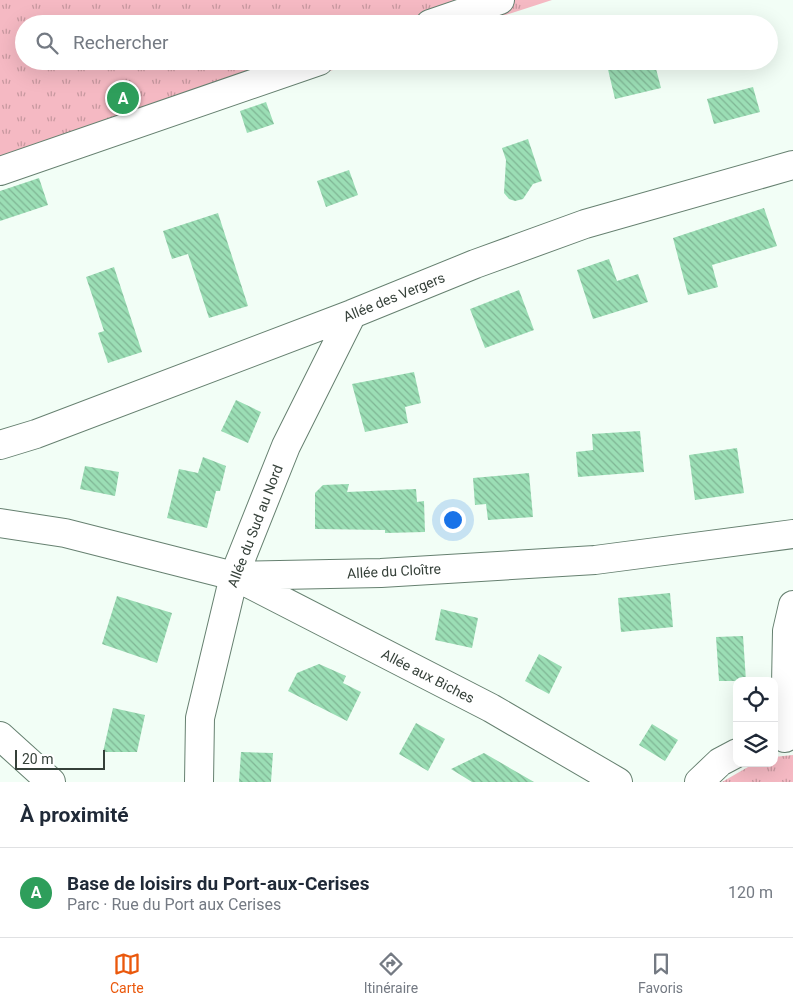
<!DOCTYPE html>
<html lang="fr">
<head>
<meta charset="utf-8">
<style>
	:root { --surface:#fff; --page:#f2f2f3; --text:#1f2937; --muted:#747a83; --line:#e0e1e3; --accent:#ea580c }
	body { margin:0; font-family:Roboto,sans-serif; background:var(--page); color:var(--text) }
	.controls { position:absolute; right:15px; bottom:15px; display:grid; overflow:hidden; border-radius:10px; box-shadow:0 5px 20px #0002 }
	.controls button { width:45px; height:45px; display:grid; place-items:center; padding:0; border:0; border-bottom:1px solid var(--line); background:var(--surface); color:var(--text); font:25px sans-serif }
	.scale { position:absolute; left:15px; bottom:12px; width:90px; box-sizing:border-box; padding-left:5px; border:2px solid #354039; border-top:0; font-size:14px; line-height:18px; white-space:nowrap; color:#354039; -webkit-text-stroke:4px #fff; paint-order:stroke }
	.you { position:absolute; left:452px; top:519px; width:18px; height:18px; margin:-12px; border:4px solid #fff; border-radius:50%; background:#1a73e8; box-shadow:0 0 0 8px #1a73e833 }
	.badge { display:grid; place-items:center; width:32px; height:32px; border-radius:50%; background:var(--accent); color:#fff; font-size:16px; font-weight:700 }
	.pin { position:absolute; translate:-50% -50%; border:2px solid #fff; box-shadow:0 1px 5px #0006 }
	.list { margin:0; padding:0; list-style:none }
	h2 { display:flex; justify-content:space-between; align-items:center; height:65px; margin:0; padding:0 20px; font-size:21px }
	h2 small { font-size:16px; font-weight:400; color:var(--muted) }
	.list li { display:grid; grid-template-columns:32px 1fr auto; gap:15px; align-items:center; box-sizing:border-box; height:90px; padding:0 20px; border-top:1px solid var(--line) }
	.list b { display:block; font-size:19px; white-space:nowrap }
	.list p { margin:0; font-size:16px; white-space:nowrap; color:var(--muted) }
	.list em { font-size:16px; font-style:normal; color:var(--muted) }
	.icon { flex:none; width:28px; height:28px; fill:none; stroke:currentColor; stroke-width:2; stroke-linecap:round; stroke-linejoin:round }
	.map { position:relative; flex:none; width:793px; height:782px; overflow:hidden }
	.search { position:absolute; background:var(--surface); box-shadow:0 5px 20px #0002; left:15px; right:15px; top:15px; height:55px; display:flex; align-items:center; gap:12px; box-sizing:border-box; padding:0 18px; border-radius:28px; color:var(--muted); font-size:19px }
	.sheet { height:155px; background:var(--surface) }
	nav { display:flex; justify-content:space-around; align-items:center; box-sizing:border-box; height:70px; border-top:1px solid var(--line); background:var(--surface); font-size:14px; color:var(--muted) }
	nav a { display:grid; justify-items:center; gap:2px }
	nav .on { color:var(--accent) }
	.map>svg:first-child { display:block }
</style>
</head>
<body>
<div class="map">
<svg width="793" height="782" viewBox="0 0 793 782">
	<defs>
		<pattern id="park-tufts" width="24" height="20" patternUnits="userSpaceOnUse" patternTransform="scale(1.25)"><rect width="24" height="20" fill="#f5b9c3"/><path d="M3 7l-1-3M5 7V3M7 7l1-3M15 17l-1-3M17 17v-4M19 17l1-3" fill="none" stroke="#c7989f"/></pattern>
		<pattern id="building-back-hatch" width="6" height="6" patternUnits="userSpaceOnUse" patternTransform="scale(1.25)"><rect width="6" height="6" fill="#9bdeb5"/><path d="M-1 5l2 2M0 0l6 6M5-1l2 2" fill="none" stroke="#7fb594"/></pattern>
	</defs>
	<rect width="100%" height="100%" fill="#f2fef6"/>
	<path fill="url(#park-tufts)" d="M 0,0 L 552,0 L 478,24 L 24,24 L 24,61 L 361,61 L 130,135 L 0,168 Z
		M 793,755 L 793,782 L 722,782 L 755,763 L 774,763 L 774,757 Z"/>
	<path fill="url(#building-back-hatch)" d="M 606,61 L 654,61 L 661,88 L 615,99 Z
		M 753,87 L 760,112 L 714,124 L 707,99 Z
		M 266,102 L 274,124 L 247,133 L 240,111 Z
		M 528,139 L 542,181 L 533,184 L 523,199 L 515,201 L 509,199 L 504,193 L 506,160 L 502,148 Z
		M 349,170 L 358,195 L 326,207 L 317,181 Z
		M 39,178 L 48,205 L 0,221 L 0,191 Z
		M 764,208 L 777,246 L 712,265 L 718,287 L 688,295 L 673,238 Z
		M 218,213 L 248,306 L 209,318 L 188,254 L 172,259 L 163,231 Z
		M 609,259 L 617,281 L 638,274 L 648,302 L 593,319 L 577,270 Z
		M 114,267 L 142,352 L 108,363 L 98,333 L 104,331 L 86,277 Z
		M 519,290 L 534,330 L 485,348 L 470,309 Z
		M 414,372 L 421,403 L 405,407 L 408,423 L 365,432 L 352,384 Z
		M 236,400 L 261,412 L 248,443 L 221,431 Z
		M 640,431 L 644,472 L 578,477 L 576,452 L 593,450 L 592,434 Z
		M 737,448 L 744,493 L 695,500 L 689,455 Z
		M 203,457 L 226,466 L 220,491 L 216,491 L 207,528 L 167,518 L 179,469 L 198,473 Z
		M 85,466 L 119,472 L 115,496 L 80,489 Z
		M 529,473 L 533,517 L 488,520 L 486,504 L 475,505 L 473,478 Z
		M 349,484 L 347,492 L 416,489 L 417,502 L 424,501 L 425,532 L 385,533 L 385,530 L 315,529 L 315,493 L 323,485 Z
		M 670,593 L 673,627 L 621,632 L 618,598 Z
		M 117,596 L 172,613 L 157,663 L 102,644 Z
		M 441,609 L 478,618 L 472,648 L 435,640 Z
		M 743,636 L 746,681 L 719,681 L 716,637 Z
		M 539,654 L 562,667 L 549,694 L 525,681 Z
		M 319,664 L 346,676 L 343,683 L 361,692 L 347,721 L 288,691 L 297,673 Z
		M 113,708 L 145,715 L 137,752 L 103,752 Z
		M 416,723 L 445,739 L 428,771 L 399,754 Z
		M 652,724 L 678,740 L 665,761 L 639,745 Z
		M 241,752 L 273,753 L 271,782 L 239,782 Z
		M 484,753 L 534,782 L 472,782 L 451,769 Z"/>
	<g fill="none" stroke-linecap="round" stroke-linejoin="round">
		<g stroke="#668070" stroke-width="30">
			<path id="street" d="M 430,24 L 500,0
				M 0,171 L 319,61
				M 0,445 L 36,434 L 352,314 L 475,264 L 585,224 L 793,165
				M 0,523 L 65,533 L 234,576 L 381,573 L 595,560 L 793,534
				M 238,578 L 491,708 L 618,782
				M 0,736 L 51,782
				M 785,738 L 787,631 L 793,605
				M 199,782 L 200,718 L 234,576 L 286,446 L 352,314
				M 699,782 L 720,762 L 737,753"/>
		</g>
		<use href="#street" stroke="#fff" stroke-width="28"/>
	</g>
	<g text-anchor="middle" stroke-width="4.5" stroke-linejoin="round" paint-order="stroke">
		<g font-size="14" fill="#354039" stroke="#fff">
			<text transform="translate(394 297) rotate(-22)" y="5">Allée des Vergers</text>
			<text transform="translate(255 526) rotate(-69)" y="5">Allée du Sud au Nord</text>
			<text transform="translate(394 571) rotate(-3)" y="5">Allée du Cloître</text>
			<text transform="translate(428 676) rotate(27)" y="5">Allée aux Biches</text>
		</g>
	</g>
</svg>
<div class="controls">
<button><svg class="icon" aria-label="locate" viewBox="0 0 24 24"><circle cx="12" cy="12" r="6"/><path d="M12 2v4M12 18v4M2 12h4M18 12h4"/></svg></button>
<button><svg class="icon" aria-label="layers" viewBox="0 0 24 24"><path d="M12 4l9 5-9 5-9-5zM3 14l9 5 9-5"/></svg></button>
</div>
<div class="scale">20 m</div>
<div class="you"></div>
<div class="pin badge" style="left:123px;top:98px;background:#2e9e5b">A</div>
<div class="search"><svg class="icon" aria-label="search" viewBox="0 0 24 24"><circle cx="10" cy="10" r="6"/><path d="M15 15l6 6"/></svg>Rechercher</div>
</div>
<section class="sheet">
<h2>À proximité<small></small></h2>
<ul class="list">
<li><span class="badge" style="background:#2e9e5b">A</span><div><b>Base de loisirs du Port-aux-Cerises</b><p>Parc · Rue du Port aux Cerises</p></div><em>120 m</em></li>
</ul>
</section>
<nav>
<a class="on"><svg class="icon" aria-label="map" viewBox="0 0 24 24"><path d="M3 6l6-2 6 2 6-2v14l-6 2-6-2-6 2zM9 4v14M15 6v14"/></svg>Carte</a>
<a><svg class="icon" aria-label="directions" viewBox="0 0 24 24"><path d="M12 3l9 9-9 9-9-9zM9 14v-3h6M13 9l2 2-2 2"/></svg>Itinéraire</a>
<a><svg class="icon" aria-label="saved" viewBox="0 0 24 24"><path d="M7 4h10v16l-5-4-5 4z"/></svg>Favoris</a>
</nav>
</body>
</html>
